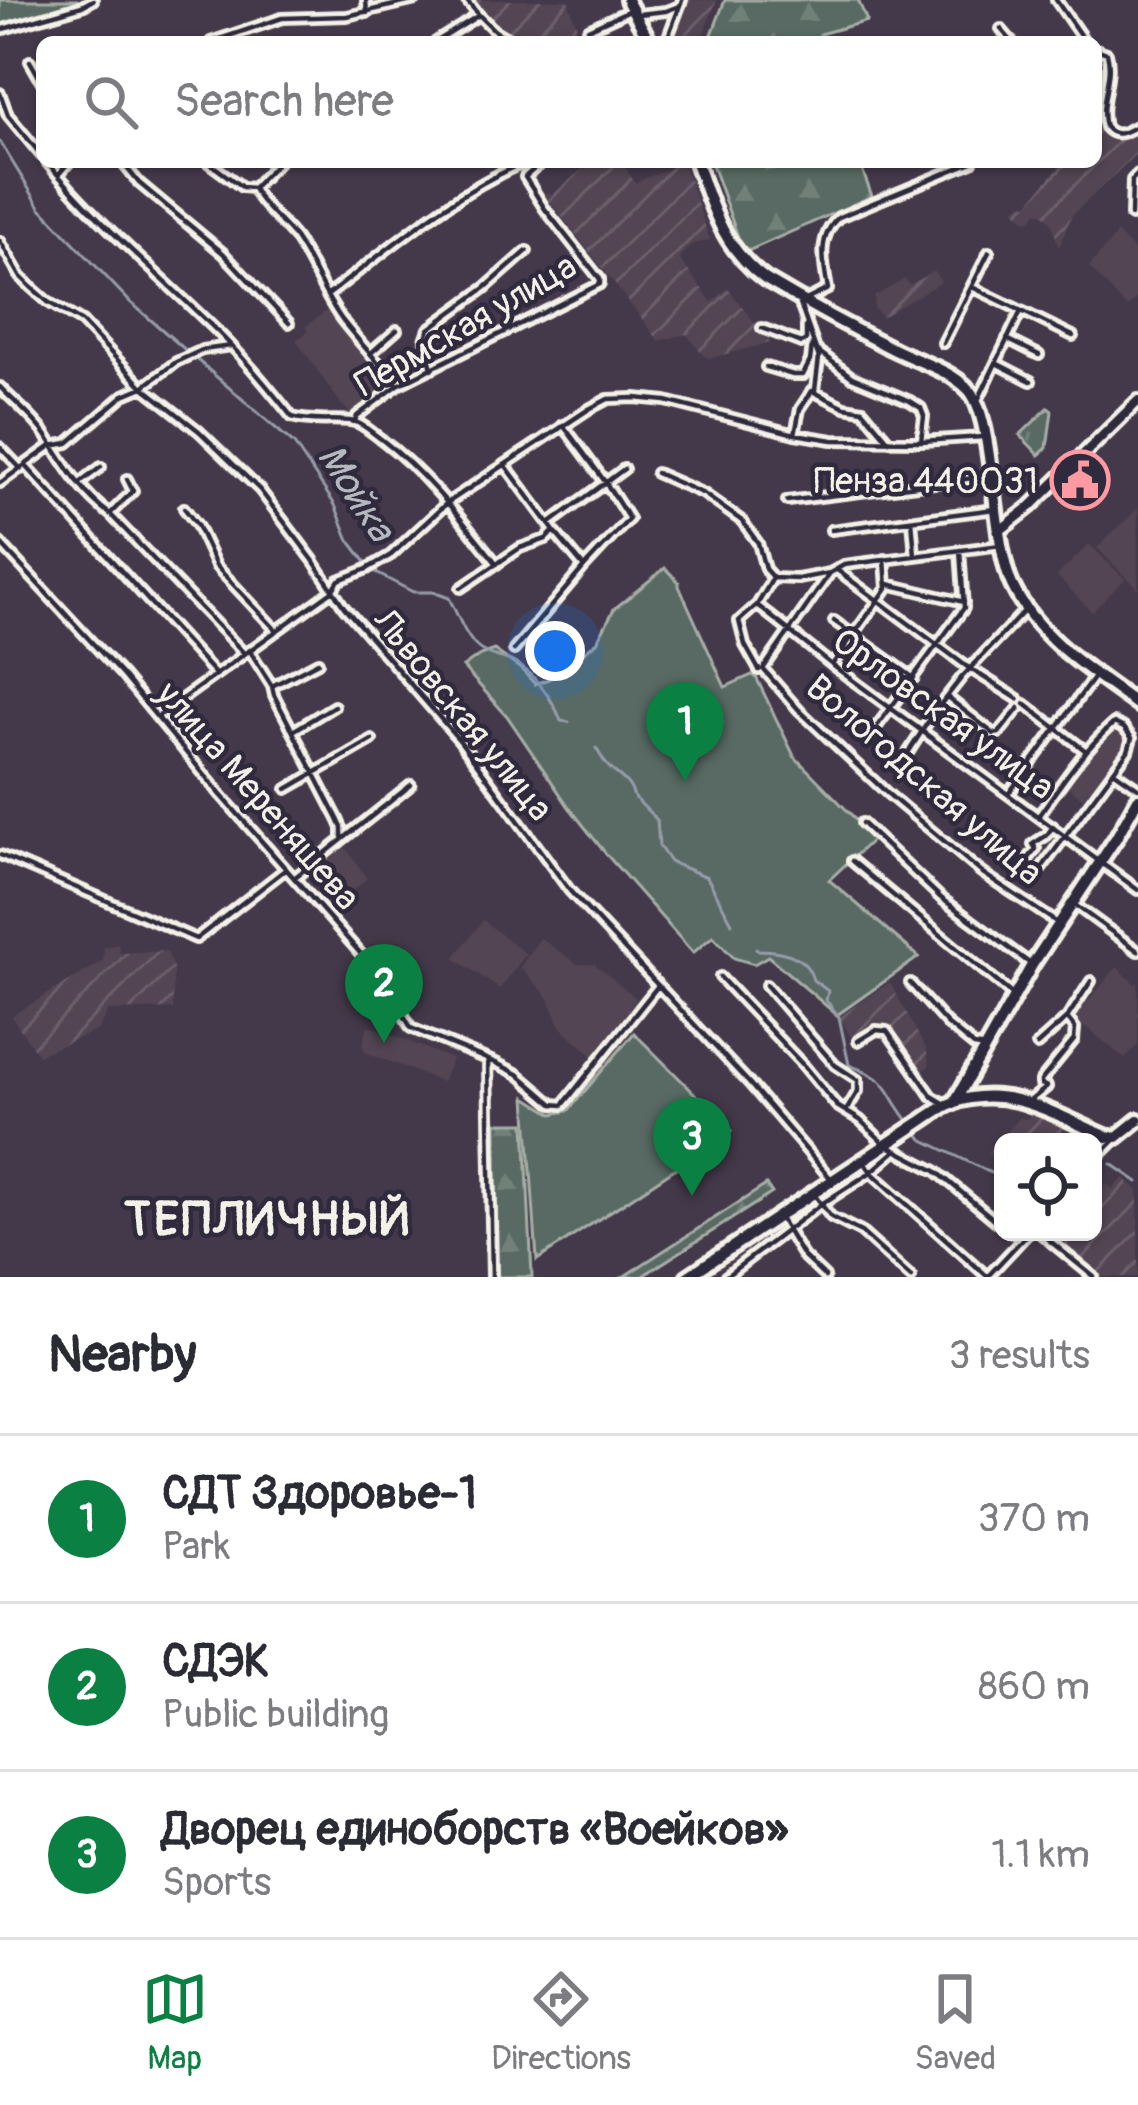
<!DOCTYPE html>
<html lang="en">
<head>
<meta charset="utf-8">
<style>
	:root { --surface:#fff; --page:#f7f7f7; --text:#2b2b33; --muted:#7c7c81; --line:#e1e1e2; --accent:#0b8043 }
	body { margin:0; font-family:Pangolin,sans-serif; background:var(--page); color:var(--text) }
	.controls { position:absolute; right:36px; bottom:36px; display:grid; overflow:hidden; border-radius:18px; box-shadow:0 3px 9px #0004 }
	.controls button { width:108px; height:108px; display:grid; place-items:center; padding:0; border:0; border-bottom:3px solid var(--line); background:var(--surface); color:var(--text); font:60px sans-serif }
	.you { position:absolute; left:555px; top:651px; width:42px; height:42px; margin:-30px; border:9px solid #fff; border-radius:50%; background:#1a73e8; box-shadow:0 0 0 18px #1a73e833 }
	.badge { display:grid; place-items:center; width:78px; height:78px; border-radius:50%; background:var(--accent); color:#fff; font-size:39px; font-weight:700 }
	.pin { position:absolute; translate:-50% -99px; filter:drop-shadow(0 3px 6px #0008) }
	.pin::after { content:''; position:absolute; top:63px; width:42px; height:36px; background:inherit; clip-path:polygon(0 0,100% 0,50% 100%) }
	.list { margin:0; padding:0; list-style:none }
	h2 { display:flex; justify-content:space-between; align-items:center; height:156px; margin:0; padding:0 48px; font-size:51px }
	h2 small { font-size:39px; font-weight:400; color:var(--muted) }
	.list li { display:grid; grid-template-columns:78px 1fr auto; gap:36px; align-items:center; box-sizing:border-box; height:168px; padding:0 48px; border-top:3px solid var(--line) }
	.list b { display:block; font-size:45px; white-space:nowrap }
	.list p { margin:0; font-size:39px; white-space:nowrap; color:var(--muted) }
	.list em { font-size:39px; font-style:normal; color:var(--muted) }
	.icon { flex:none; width:66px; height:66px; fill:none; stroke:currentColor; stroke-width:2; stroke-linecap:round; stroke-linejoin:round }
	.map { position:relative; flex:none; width:1138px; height:1277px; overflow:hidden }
	.search { position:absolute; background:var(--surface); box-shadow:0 3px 9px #0004; left:36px; right:36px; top:36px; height:132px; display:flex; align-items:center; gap:30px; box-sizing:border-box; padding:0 42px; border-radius:18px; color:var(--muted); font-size:45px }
	.sheet { height:660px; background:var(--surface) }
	nav { display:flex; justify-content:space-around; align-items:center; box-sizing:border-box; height:168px; border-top:3px solid var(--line); background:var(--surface); font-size:33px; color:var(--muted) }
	nav a { display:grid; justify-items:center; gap:6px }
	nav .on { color:var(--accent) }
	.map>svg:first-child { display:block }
</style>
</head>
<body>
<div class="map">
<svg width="1138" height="1277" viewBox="0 0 1138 1277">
	<defs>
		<pattern id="industrial-furrows" width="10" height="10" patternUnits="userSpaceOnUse" patternTransform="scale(3)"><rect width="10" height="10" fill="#524453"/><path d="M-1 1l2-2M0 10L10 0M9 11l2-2" fill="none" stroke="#6c5f6c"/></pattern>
		<pattern id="forest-firs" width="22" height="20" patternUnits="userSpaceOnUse" patternTransform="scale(3)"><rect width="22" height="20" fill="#596b64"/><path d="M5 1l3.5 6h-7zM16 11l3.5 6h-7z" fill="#71817a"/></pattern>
		<pattern id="park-tufts" width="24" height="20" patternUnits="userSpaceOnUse" patternTransform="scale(3)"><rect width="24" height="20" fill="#596b64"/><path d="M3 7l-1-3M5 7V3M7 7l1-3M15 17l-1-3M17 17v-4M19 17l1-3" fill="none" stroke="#71817a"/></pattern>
	</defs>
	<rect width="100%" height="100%" fill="#44394a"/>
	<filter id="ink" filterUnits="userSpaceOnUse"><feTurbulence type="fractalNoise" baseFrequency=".00833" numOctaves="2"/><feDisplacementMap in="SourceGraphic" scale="24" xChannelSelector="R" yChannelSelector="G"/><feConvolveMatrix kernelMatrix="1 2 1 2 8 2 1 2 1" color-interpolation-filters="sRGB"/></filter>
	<g filter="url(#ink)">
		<path fill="#524453" d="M 1117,233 L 1138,254 L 1138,297 L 1127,308 L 1089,267 Z
			M 327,310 L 392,381 L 392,386 L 357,414 L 350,413 L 341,404 L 296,340 L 308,332 L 305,327 Z
			M 1138,508 L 1138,589 L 1097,548 Z
			M 1089,544 L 1125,579 L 1092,612 L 1057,576 Z
			M 1116,726 L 1126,731 L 1131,744 L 1094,795 L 1088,791 L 1083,798 L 1065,785 L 1105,732 Z
			M 345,847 L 367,878 L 338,905 L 310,875 Z
			M 483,920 L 526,954 L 500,989 L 454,958 Z
			M 540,938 L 578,964 L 595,964 L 637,999 L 593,1056 L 561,1027 L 548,997 L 520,967 Z
			M 1117,967 L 1135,984 L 1138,982 L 1138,1045 L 1125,1059 L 1086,1027 L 1080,1029 L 1071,1021 Z
			M 368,1025 L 452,1059 L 442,1082 L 365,1052 L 363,1043 Z"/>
		<path fill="url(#industrial-furrows)" d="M 471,0 L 568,0 L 582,42 L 528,42 L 502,34 Z
			M 689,0 L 717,0 L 700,42 L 672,42 Z
			M 1100,91 L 1102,92 L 1100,120 L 1103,128 L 1113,135 L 1121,136 L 1138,128 L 1138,152 L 1072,215 L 1059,247 L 1051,222 L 1044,214 L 1037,211 L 1032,220 L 1026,220 L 1015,210 L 1022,203 L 1028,204 L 1063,162 L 1096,162 L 1096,96 Z
			M 591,162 L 622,162 L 635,183 L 683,162 L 710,240 L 691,245 L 681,255 L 680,260 L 712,302 L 728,288 L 770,343 L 710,358 L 705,357 L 686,334 L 659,341 L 545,195 L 548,192 L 552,195 Z
			M 934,271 L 941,282 L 882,317 L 874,308 L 875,296 L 905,279 L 909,285 Z
			M 118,944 L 120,953 L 167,951 L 173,968 L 173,1009 L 108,1011 L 98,1030 L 38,1055 L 11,1016 L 103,961 L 104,947 Z
			M 890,982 L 926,1049 L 930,1065 L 918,1075 L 900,1048 L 878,1025 L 851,1037 L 839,1017 Z
			M 1032,1112 L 1046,1116 L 1064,1128 L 1052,1142 L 1003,1142 L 1003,1170 L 986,1153 L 1020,1117 L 1024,1119 L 1028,1118 Z
			M 1124,1178 L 1138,1191 L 1138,1277 L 1090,1277 L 1041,1236 L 1044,1232 L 1093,1232 L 1093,1211 L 1097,1204 L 1093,1199 L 1107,1184 L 1113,1189 Z"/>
		<path fill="#596b64" stroke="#a6aea6" stroke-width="3" d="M 0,0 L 77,0 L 78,2 L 0,28 Z
			M 665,568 L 679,582 L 679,586 L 725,687 L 752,675 L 756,677 L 794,756 L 874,838 L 829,880 L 919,957 L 837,1015 L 768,956 L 754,964 L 734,958 L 713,936 L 693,953 L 606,854 L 569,807 L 507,716 L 463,667 L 480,655 L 494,650 L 521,669 L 535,684 L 551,678 L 597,642 L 614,609 Z
			M 634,1033 L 732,1131 L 537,1260 L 526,1097 L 553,1114 L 568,1111 Z"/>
		<path fill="url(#forest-firs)" stroke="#a6aea6" stroke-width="3" d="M 725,0 L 858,0 L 867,21 L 820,34 L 820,42 L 709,42 Z
			M 711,162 L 859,162 L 872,196 L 750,250 L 743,251 Z
			M 496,1123 L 525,1123 L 532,1277 L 497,1277 Z
			M 766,1185 L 772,1193 L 641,1277 L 623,1277 Z"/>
		<path fill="url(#park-tufts)" stroke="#a6aea6" stroke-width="3" d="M 1048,408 L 1052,411 L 1047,448 L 1039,455 L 1020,435 Z"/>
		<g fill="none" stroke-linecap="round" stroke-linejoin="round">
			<path stroke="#969caa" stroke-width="3" d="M 0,142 L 40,207 L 129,301 L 294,444 L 335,505 L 349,540 L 365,561 L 378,574 L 413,592 L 433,592 L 449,598 C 458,615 464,635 478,648 C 488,657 501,656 513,662 C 534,672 554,701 561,721 L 569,722
				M 596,748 C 601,756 605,765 612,770 C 623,779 630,783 634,797 L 657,820 L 659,846 L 670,862 L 707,877 L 732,923
				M 756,948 L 758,950 C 780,950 807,955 813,980 L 828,991 L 826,1000 L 839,1017 L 849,1065 C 896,1083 882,1089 910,1123
				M 916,1131 L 922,1139 L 1003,1179
				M 1112,1164 L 1138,1182"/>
			<g stroke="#f4f1e8" stroke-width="14">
				<path id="minor" d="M 366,0 L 367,13
					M 1056,0 L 1085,42
					M 639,14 L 666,11 L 679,6
					M 479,15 L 495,31 L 514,42
					M 588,29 L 632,9
					M 1001,29 L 1012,42
					M 0,30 L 82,6 L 93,0
					M 211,42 L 282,18 L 347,16 L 416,0
					M 436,42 L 479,15 L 466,0
					M 666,42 L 682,0
					M 1096,49 L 1107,53 C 1114,77 1098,102 1105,127 C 1115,139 1126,132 1138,125
					M 30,61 L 42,82
					M 0,93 L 8,115 L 42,156
					M 47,162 C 99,225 161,276 219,333 C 245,359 269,388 292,417 C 314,424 344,417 358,423 C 365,426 374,434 381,439 C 426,473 462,520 497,564
					M 122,162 L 139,183 L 223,253 L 289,323
					M 208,162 L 242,187 L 253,188 C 262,207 282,221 295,238 C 313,264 323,294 342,320 C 359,342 379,363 398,385
					M 58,175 L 69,162
					M 253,188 L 278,162
					M 1131,216 L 1132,180 L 1138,174
					M 0,241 L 20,276 L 31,287 L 48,302 L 82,322 L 143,387 L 199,431 L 260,490 L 313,560 L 344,607 L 460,741 L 570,891 L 750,1084 L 832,1180
					M 972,287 L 1073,336
					M 328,295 C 391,247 452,193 525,162
					M 806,300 L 828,289 C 823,263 817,236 839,217 L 972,162
					M 800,304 L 819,358 L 815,390
					M 762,328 L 801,343 L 806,340 L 806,326
					M 1007,339 L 1039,355
					M 943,343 L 989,252
					M 818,351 L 852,377 L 910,401 L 921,408 L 924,416 L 921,441
					M 371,353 L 397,330
					M 996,363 L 1031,381
					M 766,367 L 793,375 L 803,375 L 810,361 L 812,345
					M 432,369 L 425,340 L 429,329 L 485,288 L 527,251
					M 0,387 C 15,403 36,419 48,438 C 65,465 83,495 110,514 L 243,652
					M 979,398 L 1021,311
					M 355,421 L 357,416 L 398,385 L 600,284 L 600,279 L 545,209 L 525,177 L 542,162
					M 795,434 L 800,409 L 812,391 L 845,407 L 863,410 L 889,441
					M 0,447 L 21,469
					M 26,466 L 216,675
					M 506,466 L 549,524
					M 656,473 L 704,494 L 742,521 L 758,543 L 765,569 L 773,578 L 798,579 L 830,573
					M 0,483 L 51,446 L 68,443 L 124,395 L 143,387 L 176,362 L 202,350 L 231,346
					M 80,483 L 101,467
					M 787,501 L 990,476
					M 184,508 L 197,525 L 216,566 L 277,631
					M 110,514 L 133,491 L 127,479
					M 912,520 L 915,555
					M 831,530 L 995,509
					M 554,531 L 584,567
					M 0,543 L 123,676 L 221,795 L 375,970 L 391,992 L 411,1028 L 496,1063 L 518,1074 L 553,1104 L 563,1105 L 657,987
					M 1001,545 L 844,565 L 830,573 L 763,669 L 799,710 L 888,794 L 981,872 L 1059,924
					M 837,570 L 966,666 L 1018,699
					M 888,584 L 964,602
					M 461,588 L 520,548 L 546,539 L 554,531 L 549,524 L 624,469
					M 757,605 L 832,665 L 1138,890
					M 834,621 L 914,678
					M 514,650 L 584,567 L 629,519 L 606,483 L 563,425
					M 250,651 L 272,686 L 274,695 L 338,819 L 342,828 L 342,837
					M 832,665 L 887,588 L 885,559
					M 759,670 L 745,645 L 739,621 L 757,605 L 773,578
					M 272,686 L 318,662
					M 947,697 L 994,734 L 999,733 L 1019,708
					M 1025,704 L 1086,751
					M 157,717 L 332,591 L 339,580 L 367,569 L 391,555 L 447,503 L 589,409 L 608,399 L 635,398 L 666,401 L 795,434 L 833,440 L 921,441 L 983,437
					M 878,725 L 964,608 L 960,550
					M 293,731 L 334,706
					M 906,756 L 933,714 L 962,677 L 1026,609
					M 1115,772 L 1138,788
					M 287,789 L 372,740
					M 1009,793 L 1094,677
					M 1039,815 C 1062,783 1084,749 1114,723 L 1124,728 L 1132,738 L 1128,751 L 1041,869
					M 862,823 L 941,898 L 1032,965
					M 0,855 L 196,939 L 286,869
					M 1029,858 L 1036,849 L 1033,844 L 1047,835 L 1053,826
					M 852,861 L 1014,996
					M 294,878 L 411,785
					M 1075,905 L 1138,951
					M 720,977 L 804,1066 L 837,1106 L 860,1120 L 886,1145 L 936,1171 L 1003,1227
					M 910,983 L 947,1024 L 974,1046 L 980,1047
					M 766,985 L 835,1065 L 858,1080 L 858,1091 L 846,1111
					M 858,1041 L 876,1030 L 887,1031 L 932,1096 L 947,1105
					M 1037,1045 L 1067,1018 L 1091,981
					M 488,1061 L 492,1277
					M 1031,1100 L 1047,1087 L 1041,1084 L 1041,1081 L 1074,1040 L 1075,1028 L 1067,1018
					M 863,1160 L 871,1172 L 987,1276
					M 1093,1162 L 1114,1141
					M 813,1193 L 831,1217 L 861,1232 L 911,1277
					M 781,1220 L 803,1256 L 825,1277
					M 1010,1232 L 1014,1232
					M 1039,1232 L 1094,1277
					M 988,1276 L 1029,1232
					M 725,1277 L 820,1205 L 871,1172 L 894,1152"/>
			</g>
			<g stroke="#f4f1e8" stroke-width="18">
				<path id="secondary" d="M 998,532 L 1030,507 L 1138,401"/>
			</g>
			<g stroke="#f4f1e8" stroke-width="20">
				<path id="primary" d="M 627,0 L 650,42
					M 696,162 C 712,208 724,249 765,279 C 807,304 851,328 895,350 C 917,361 950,370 968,389 C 995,416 991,539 1012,585 C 1037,638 1092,672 1138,705
					M 954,1103 L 1032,965 L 1116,838 L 1138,799
					M 687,1277 L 919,1123 C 930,1116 941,1107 952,1103 C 1009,1082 1058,1117 1108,1137 L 1117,1137 L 1138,1120"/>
			</g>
			<use href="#minor" stroke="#2f2a3d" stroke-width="4.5"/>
			<use href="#secondary" stroke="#2f2a3d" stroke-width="9"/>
			<use href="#primary" stroke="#2f2a3d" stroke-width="10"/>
		</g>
	</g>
	<defs>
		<g id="civic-ring" transform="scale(3)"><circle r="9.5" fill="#2f2a3d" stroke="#ff9aa2" stroke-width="1.5"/><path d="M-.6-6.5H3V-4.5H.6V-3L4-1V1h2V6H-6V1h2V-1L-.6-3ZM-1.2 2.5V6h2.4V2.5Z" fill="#ff9aa2"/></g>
	</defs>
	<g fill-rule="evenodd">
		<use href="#civic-ring" x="1080" y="480"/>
	</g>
	<g text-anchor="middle" stroke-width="9" stroke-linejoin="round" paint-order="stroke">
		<g font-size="36" fill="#f4f1e8" stroke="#2f2a3d">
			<text transform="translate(465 324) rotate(-30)" y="13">Пермская улица</text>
			<text transform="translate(944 713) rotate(36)" y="13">Орловская улица</text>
			<text transform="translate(464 714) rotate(51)" y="13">Львовская улица</text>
			<text transform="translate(925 779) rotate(41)" y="13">Вологодская улица</text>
			<text transform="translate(259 795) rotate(49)" y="13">улица Мереняшева</text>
		</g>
		<g font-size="36" fill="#f4f1e8" stroke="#2f2a3d" text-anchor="end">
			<text x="1038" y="493">Пенза 440031</text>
		</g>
		<g font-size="39" font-style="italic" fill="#b5b9be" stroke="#2f2a3d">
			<text transform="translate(357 492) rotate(57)" y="14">Мойка</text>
		</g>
		<g font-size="48" font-weight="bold" letter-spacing="3" fill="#f4f1e8" stroke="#2f2a3d">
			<text x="268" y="1235">ТЕПЛИЧНЫЙ</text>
		</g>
	</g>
</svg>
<div class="controls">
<button><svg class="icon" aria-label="locate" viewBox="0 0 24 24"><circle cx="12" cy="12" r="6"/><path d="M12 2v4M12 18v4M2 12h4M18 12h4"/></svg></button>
</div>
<div class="you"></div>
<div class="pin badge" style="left:685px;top:781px">1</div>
<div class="pin badge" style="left:384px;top:1043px">2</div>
<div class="pin badge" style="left:692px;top:1196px">3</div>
<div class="search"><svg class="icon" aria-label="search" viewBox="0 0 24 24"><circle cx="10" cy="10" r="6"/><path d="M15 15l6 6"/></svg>Search here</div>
</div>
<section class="sheet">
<h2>Nearby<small>3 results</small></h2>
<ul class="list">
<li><span class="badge">1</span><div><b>СДТ Здоровье-1</b><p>Park</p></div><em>370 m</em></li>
<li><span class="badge">2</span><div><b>СДЭК</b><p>Public building</p></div><em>860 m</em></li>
<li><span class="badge">3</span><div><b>Дворец единоборств «Воейков»</b><p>Sports</p></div><em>1.1 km</em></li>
</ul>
</section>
<nav>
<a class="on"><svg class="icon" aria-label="map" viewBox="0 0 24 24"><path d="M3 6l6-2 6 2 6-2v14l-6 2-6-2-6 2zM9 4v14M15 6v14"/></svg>Map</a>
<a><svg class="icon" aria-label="directions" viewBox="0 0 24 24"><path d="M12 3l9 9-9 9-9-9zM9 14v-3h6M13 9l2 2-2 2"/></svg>Directions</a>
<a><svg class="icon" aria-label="saved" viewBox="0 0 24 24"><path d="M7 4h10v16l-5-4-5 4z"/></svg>Saved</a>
</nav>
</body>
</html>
